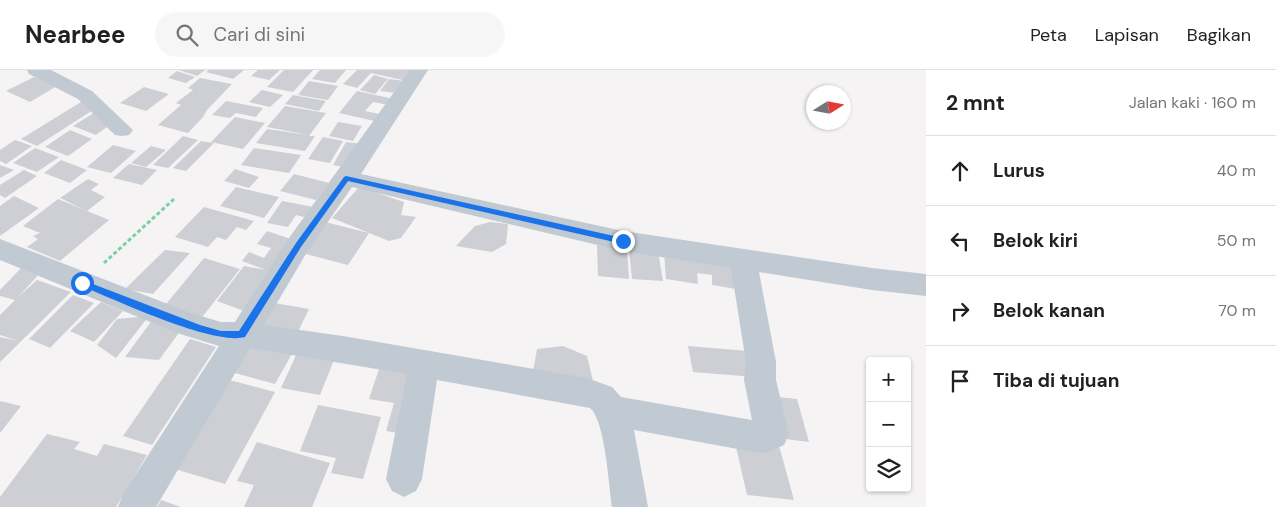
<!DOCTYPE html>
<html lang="id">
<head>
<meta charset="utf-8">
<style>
	:root { --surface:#fff; --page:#f6f6f6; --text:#202124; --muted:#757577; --line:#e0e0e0 }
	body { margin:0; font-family:"DM Sans",sans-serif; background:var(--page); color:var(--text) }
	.controls { position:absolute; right:15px; bottom:15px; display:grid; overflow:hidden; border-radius:5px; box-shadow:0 1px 4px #0004 }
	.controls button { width:45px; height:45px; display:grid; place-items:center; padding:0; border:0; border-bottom:1px solid var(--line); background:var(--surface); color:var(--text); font:25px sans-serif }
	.compass { position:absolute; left:806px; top:15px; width:45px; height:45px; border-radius:50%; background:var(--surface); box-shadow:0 1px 4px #0004; rotate:79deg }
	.stop { position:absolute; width:15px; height:15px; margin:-11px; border:4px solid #1a73e8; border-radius:50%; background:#fff }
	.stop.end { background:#1a73e8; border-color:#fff; box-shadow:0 1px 5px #0008 }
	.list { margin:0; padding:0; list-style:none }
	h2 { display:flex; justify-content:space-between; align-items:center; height:65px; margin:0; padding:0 20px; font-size:21px }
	h2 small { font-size:16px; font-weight:400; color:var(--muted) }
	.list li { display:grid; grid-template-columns:32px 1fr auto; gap:15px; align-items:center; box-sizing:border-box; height:70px; padding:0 20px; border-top:1px solid var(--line) }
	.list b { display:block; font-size:19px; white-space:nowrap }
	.list em { font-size:16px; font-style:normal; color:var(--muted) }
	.icon { flex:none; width:28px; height:28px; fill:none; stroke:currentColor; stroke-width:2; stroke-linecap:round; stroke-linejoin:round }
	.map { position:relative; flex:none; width:926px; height:437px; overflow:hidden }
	header { display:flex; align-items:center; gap:30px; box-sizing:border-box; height:70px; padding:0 25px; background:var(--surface); border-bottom:1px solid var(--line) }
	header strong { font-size:24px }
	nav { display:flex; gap:28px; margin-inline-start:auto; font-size:18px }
	.search { width:350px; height:45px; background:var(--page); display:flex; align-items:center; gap:12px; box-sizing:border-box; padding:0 18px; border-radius:28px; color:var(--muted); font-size:19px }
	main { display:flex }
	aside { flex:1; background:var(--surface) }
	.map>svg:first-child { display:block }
</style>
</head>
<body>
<header>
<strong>Nearbee</strong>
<div class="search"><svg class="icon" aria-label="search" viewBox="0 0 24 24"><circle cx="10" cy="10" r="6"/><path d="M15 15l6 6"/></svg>Cari di sini</div>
<nav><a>Peta</a><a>Lapisan</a><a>Bagikan</a></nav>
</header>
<main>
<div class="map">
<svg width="926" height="437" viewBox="0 0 926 437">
	<rect width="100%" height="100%" fill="#f5f3f3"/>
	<path fill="#cdcfd5" d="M 179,0 L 205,0 L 197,6 Z
		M 209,0 L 244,0 L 233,9 L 206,2 Z
		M 258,0 L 280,0 L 269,10 L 251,6 Z
		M 284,0 L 313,0 L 293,22 L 267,17 Z
		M 320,0 L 346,0 L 335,13 L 312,9 Z
		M 357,0 L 417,0 L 407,11 L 371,3 L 357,18 L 343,14 Z
		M 177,1 L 195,7 L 186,13 L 168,8 Z
		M 374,5 L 388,9 L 375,24 L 360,20 Z
		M 34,7 L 57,16 L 30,32 L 6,21 Z
		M 200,8 L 232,14 L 207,40 L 203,47 L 188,63 L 158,55 L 181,35 L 176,33 L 193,20 L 188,18 Z
		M 389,9 L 405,11 L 397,23 L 380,21 Z
		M 309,11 L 338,16 L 328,30 L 298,25 Z
		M 144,17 L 169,24 L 146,41 L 120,33 Z
		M 262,20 L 283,25 L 270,37 L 249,32 Z
		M 357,21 L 394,29 L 389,35 L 373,32 L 365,41 L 384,45 L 379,52 L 339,43 Z
		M 293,25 L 326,31 L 319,41 L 285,34 Z
		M 226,31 L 263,38 L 256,47 L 236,43 L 230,48 L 212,45 Z
		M 81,32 L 96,38 L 37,76 L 21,69 Z
		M 285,36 L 326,43 L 309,66 L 315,66 L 305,81 L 256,73 L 267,59 L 308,65 L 267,57 Z
		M 97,41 L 111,54 L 96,65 L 73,56 Z
		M 235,47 L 265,53 L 243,79 L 211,72 Z
		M 338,52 L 362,56 L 353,71 L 329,66 Z
		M 70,60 L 92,69 L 68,86 L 45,77 Z
		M 183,66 L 198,70 L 168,98 L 153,95 Z
		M 323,67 L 343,71 L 330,93 L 308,89 Z
		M 15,70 L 32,76 L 6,94 L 0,91 L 0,80 Z
		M 201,71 L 214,73 L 186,101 L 173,98 Z
		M 346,72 L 362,74 L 349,98 L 333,95 Z
		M 113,75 L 136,81 L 111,103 L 87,97 Z
		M 151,76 L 166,80 L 146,97 L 131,93 Z
		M 35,78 L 59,87 L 37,102 L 13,93 Z
		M 254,78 L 301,85 L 289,103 L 241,95 Z
		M 61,90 L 87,100 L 70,113 L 44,103 Z
		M 129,94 L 148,98 L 157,100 L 142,115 L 113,108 Z
		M 0,95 L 14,100 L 0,108 Z
		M 235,99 L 259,107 L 249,118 L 224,111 Z
		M 24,100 L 37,106 L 5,128 L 0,125 L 0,115 Z
		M 294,104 L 329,113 L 316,130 L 280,121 Z
		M 88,109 L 99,114 L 91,120 L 105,127 L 87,141 L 60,128 Z
		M 236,117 L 279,127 L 264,148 L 220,136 Z
		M 359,117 L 404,132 L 401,145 L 416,147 L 401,168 L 389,171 L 332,148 Z
		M 14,126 L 39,138 L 0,166 L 0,136 Z
		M 58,129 L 109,150 L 60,191 L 27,177 L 38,169 L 33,166 L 40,163 L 23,156 Z
		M 282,131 L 314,137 L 308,148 L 296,145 L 288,157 L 267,153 Z
		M 204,137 L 254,151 L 246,160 L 237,157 L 226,170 L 217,167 L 208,177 L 175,167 Z
		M 321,151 L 369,163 L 348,195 L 302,183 Z
		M 490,152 L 508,154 L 506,174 L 492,182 L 456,176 L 475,156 Z
		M 267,161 L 294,170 L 244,241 L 217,231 L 244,196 L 266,200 L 242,191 L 249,182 L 264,188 L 271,178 L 257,174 Z
		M 597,175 L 627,178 L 629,209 L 598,206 Z
		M 629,179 L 658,181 L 663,211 L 632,209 Z
		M 165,180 L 190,183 L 153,224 L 125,219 Z
		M 664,182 L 733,193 L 736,219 L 712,215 L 712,205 L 697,203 L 698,214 L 666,209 Z
		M 204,188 L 240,199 L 199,251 L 162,239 Z
		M 23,196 L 43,200 L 18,227 L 37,210 L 71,222 L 0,292 L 0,267 L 18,271 L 0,265 L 0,245 L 15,230 L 0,226 L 0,220 Z
		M 73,225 L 94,233 L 50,278 L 29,269 Z
		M 101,232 L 123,241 L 94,272 L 70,261 Z
		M 269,232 L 309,239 L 295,268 L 253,260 Z
		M 149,246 L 116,288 L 97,275 L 117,249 Z
		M 153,249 L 184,256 L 159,290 L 125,287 Z
		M 190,269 L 216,277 L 152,375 L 123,366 Z
		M 243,269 L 293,282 L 275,314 L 224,300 Z
		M 563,276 L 587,286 L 595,319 L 532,308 L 537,279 Z
		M 688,276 L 748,281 L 755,307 L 693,302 Z
		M 297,283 L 334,290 L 320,325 L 281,318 Z
		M 380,296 L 414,301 L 398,363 L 386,361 L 394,333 L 369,329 Z
		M 222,308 L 275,322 L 225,414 L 168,397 Z
		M 766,326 L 797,329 L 809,372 L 778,368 Z
		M 0,331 L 21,336 L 0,363 Z
		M 318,335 L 381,347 L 363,409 L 331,403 L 336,388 L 300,381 Z
		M 47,364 L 80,372 L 74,379 L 97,386 L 104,374 L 147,385 L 116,437 L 0,437 L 0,427 Z
		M 734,368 L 778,372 L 794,430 L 747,425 Z
		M 257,372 L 330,393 L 312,437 L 244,437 L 254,415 L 237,411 Z
		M 161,430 L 181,437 L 157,437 Z"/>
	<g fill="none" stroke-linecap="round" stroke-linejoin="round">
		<path stroke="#7ad0a6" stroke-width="3" stroke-dasharray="4 2.5" stroke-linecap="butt" d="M 104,193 L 174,129"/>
		<path fill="#c1cad2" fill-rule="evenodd" d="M 27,0 L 51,0 L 92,21 L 133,60 L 129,65 L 122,66 L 115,65 L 78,29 L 29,4 Z
			M 410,0 L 428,0 L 361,104 L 623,161 L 872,198 L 926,204 L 926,226 L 872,220 L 759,202 L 776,292 L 776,310 L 789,364 L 784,375 L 766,383 L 754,382 L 634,360 L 648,437 L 612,437 C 609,416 605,350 590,338 L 437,310 L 422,409 L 416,421 L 404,427 L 392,421 L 386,409 L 407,304 L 250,278 L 156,437 L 118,437 L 123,424 L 219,276 L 177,263 L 0,190 L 0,169 L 191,243 L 221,252 L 235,252 L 289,168 ZM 352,117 L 623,181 L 731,198 L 746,292 L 744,310 L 752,350 L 621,327 L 612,317 L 587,308 L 343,266 L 264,255 L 307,182 Z"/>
	</g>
	<path fill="#1a73e8" d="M 346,106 L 623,168 L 626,171 L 623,174 L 348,111 L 301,177 L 245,267 C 213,276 114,229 79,215 L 78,213 L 82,210 L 85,211 L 200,255 L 221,261 L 239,261 L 296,173 L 344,107 Z"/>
</svg>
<div class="controls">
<button>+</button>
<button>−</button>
<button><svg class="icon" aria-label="layers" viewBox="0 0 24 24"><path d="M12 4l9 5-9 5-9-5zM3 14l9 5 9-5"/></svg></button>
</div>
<svg class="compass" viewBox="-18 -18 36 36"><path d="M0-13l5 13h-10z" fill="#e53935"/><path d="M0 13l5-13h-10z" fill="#757577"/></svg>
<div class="stop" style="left:82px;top:213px"></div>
<div class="stop end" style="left:623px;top:171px"></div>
</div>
<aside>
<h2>2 mnt<small>Jalan kaki · 160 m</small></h2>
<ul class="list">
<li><svg class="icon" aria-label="ahead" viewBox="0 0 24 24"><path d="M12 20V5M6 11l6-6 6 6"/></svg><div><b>Lurus</b></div><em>40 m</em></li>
<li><svg class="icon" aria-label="left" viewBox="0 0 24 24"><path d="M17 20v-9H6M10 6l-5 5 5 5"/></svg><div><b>Belok kiri</b></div><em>50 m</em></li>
<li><svg class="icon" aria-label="right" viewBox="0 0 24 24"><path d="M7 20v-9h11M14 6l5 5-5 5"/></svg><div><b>Belok kanan</b></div><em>70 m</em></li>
<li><svg class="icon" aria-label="arrive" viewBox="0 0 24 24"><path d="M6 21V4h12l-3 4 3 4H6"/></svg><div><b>Tiba di tujuan</b></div></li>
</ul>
</aside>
</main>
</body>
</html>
